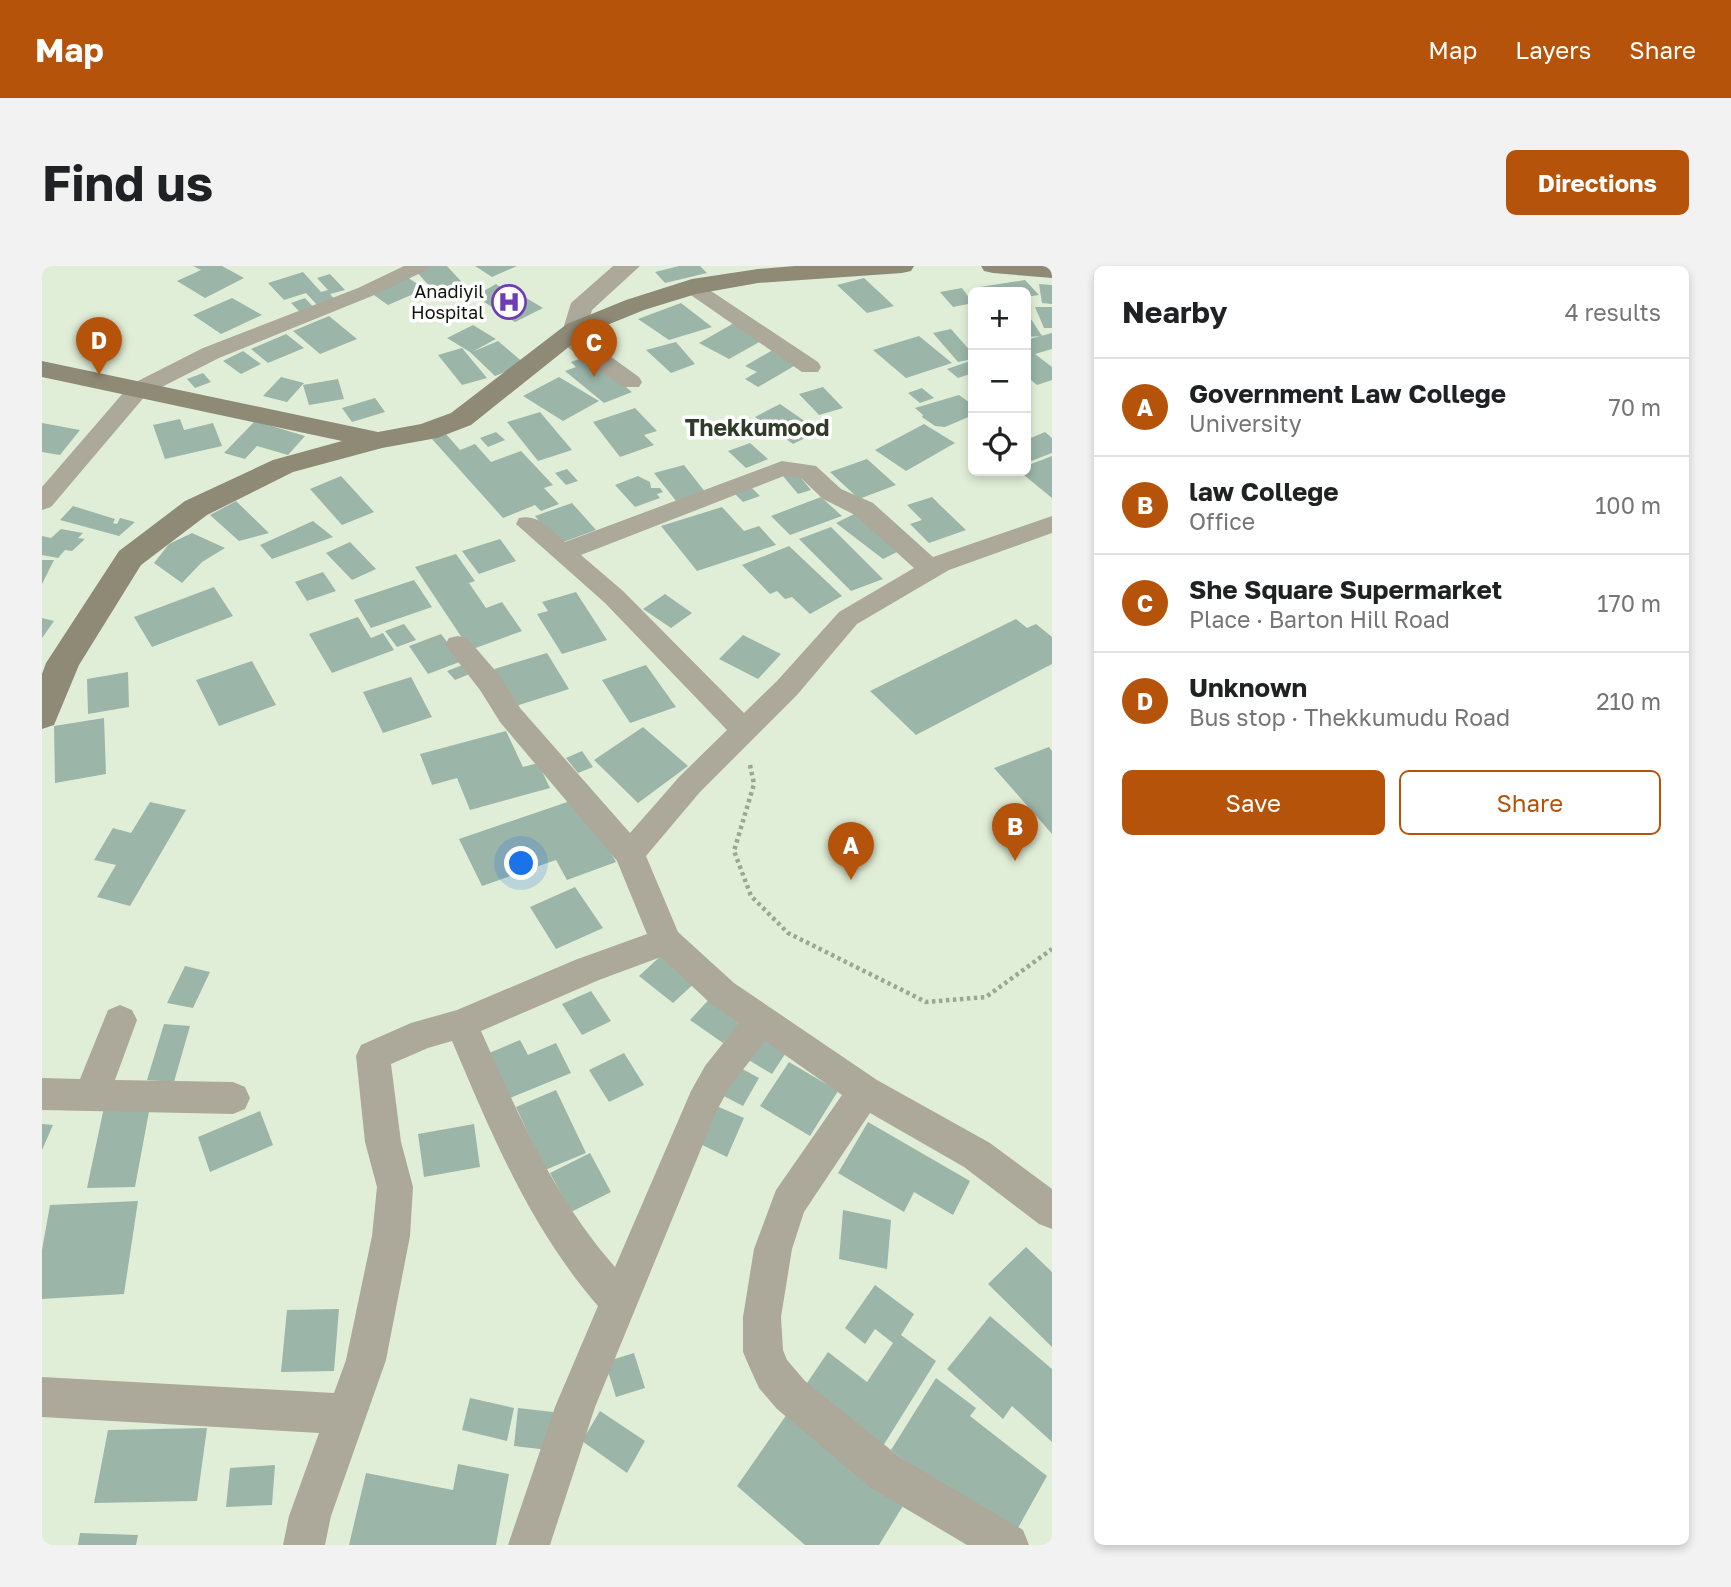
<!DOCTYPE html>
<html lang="en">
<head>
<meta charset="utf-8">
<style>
	:root { --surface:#fff; --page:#f2f2f2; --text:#202124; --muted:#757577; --line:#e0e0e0; --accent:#b45309 }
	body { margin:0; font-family:"Golos Text",sans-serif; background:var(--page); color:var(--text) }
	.controls { position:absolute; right:21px; top:21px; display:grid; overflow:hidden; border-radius:10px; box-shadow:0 4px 10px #0003 }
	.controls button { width:63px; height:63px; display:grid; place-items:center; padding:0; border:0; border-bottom:2px solid var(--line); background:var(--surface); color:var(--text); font:35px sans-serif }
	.you { position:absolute; left:480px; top:598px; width:24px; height:24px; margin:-18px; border:5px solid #fff; border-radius:50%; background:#1a73e8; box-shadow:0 0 0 10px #1a73e833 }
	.badge { display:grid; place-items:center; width:46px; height:46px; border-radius:50%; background:var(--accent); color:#fff; font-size:23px; font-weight:700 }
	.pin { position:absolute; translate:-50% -58px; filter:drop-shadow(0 2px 4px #0008) }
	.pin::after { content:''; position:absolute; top:37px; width:24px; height:21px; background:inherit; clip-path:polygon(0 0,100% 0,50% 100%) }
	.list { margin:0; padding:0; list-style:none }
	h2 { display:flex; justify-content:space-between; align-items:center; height:91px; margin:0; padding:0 28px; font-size:30px }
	h2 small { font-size:23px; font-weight:400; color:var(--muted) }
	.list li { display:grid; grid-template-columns:46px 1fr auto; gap:21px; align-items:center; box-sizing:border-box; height:98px; padding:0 28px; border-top:2px solid var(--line) }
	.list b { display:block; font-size:26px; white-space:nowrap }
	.list p { margin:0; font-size:23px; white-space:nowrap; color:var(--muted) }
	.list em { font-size:23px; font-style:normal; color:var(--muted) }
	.actions { display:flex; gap:14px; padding:21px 28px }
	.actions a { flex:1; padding:16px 0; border:2px solid var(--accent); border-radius:10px; text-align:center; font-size:24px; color:var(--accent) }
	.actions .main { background:var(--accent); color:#fff }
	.icon { flex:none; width:38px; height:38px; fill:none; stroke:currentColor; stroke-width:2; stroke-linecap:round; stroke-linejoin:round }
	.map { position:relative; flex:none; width:1010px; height:1279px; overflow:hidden; border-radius:10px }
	header { display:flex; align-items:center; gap:42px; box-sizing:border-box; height:98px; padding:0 35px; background:var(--accent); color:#fff }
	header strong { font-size:33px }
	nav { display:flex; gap:38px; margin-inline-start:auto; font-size:24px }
	.intro { display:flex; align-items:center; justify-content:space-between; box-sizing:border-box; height:168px; padding:0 42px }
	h1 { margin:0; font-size:49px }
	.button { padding:18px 32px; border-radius:10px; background:var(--accent); color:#fff; font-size:24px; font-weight:700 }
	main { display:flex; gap:42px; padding:0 42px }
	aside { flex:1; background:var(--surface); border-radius:10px; box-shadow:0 4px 10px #0003 }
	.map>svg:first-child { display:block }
</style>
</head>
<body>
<header>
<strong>Map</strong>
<nav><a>Map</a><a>Layers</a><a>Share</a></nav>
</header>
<div class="intro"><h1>Find us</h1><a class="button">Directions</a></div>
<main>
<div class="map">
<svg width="1010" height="1279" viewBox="0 0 1010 1279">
	<rect width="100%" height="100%" fill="#e1eed7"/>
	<path fill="#9bb5a9" d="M 151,0 L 180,0 L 202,12 L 163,32 L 135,15 L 159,4 Z
		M 388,0 L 405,0 L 428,25 L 399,33 L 373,4 Z
		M 433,0 L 475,0 L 450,11 Z
		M 637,0 L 658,0 L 665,7 L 623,17 L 613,6 Z
		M 261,6 L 279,26 L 286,24 L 275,12 L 288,8 L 303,24 L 288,28 L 295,36 L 277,41 L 264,27 L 242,34 L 226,17 Z
		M 365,11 L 383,23 L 346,39 L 329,27 Z
		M 822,12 L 852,40 L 825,47 L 795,19 Z
		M 983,14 L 997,29 L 984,31 L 984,26 L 936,26 L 932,22 Z
		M 454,18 L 461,23 L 466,21 L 501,42 L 473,56 L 433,30 Z
		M 997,18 L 1010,19 L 1010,38 L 1000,37 Z
		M 920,22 L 931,37 L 911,41 L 898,26 Z
		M 190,32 L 220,49 L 179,68 L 151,49 Z
		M 263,32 L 273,43 L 259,47 L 249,37 Z
		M 639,37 L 670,61 L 627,74 L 596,53 Z
		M 993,41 L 1010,41 L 1010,62 L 1002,62 Z
		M 287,50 L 315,73 L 278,88 L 251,65 Z
		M 984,50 L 987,50 L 1000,70 L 984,71 Z
		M 692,57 L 721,74 L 687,93 L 657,77 Z
		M 431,59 L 454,73 L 430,86 L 456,75 L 483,98 L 453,110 L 428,86 L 405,72 Z
		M 909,63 L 931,88 L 931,93 L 916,96 L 891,67 Z
		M 1010,67 L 1010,83 L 993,88 L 1010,101 L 1010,114 L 995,119 L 984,110 L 984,74 Z
		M 244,68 L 262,82 L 226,97 L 209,83 Z
		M 877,70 L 910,97 L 864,112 L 831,84 Z
		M 634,76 L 653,98 L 629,107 L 604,84 Z
		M 420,82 L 445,112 L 420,119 L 396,89 Z
		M 734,82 L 759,96 L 716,121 L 703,113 L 715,106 L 703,100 Z
		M 201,85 L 219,98 L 199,108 L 181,95 Z
		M 546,90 L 590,126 L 562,137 L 523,105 L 534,101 L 529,96 Z
		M 931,94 L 931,107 L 916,112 L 905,103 Z
		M 161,107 L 169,116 L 153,122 L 145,113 Z
		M 239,111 L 262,117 L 245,136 L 221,130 Z
		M 517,111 L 557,135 L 521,155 L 481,130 Z
		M 296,113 L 302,133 L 267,139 L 261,119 Z
		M 781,121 L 801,142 L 777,149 L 757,128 Z
		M 880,122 L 892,132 L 878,137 L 866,127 Z
		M 917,129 L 931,139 L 931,149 L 903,161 L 893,160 L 880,151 L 881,149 L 873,142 Z
		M 333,132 L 343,146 L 310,156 L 300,142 Z
		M 738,138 L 777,165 L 751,178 L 713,151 Z
		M 593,142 L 615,165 L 602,169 L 612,179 L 578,191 L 551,156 Z
		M 498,146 L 530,184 L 496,195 L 465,156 Z
		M 138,153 L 142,164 L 171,157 L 180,180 L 123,193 L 111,159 Z
		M 213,155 L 263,170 L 246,189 L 215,180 L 203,193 L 182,187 Z
		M 0,157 L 38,164 L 18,189 L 0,186 Z
		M 882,158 L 913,177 L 864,205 L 833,184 Z
		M 454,166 L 463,174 L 446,181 L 438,172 Z
		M 1003,166 L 1010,172 L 1010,187 L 984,197 L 984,174 Z
		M 404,168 L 418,184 L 433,178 L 449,196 L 479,185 L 511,219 L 502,222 L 517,238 L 499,245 L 493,239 L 461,252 L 390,173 Z
		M 708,177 L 726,193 L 704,202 L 686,185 Z
		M 1010,190 L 1010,232 L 977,205 L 984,205 L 984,200 Z
		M 825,193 L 854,219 L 817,233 L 788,206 Z
		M 642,199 L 664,227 L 634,235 L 612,207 Z
		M 525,203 L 536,215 L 524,219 L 513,207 Z
		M 755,207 L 769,224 L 756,228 L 741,210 Z
		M 299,210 L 332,246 L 300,259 L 268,223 Z
		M 596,210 L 608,216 L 609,222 L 618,222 L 621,226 L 615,228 L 618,232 L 593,241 L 573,219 Z
		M 708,220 L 718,230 L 701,236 L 691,226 Z
		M 779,231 L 800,250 L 748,269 L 729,250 Z
		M 890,231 L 900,241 L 924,264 L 887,277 L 868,258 L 880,254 L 865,239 Z
		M 194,235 L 227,267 L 197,275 L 168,249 Z
		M 530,237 L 554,264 L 516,278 L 493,250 Z
		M 31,240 L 73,253 L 71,257 L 75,258 L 78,252 L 93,256 L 77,270 L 18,254 Z
		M 680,241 L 702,265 L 717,260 L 734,279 L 655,305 L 619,260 Z
		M 814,247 L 861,283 L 841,293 L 794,257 Z
		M 271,255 L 291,271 L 230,293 L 218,279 Z
		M 789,261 L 841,313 L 809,325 L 757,273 Z
		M 19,263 L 41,267 L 36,272 L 43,273 L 30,285 L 23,284 L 16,292 L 0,289 L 0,270 L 9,272 Z
		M 150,267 L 183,282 L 160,296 L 140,317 L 112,297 L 127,278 Z
		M 458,273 L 474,295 L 437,308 L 420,285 Z
		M 308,276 L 334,303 L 310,314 L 284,287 Z
		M 747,280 L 800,330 L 768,348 L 750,331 L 743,333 L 735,325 L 728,328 L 700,299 Z
		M 414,288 L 433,315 L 427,317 L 444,342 L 460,336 L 480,365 L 428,384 L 373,301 Z
		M 0,294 L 12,294 L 0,318 Z
		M 281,306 L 294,325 L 265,335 L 253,316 Z
		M 372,314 L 390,341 L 329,362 L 312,334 Z
		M 172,321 L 191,350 L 110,381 L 92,351 Z
		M 534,326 L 565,374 L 520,388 L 495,348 L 506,345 L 500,336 Z
		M 623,328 L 650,347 L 629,362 L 601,343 Z
		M 316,351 L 329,372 L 341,367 L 352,384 L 290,407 L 267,368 Z
		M 0,352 L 12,355 L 0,372 Z
		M 974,353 L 985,362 L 994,358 L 1010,371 L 1010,398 L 874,469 L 828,425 Z
		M 362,358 L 374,374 L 355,381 L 343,365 Z
		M 399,368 L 420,395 L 386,408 L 367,380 Z
		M 701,369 L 739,388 L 716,413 L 677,393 Z
		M 505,387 L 527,423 L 474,440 L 452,403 Z
		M 210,395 L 234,439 L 177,460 L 154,414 Z
		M 423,398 L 430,407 L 413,414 L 405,405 Z
		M 604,399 L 634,441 L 588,457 L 560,414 Z
		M 86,406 L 87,441 L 46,448 L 45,413 Z
		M 369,411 L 390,451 L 341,467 L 321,426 Z
		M 62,452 L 64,508 L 13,517 L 12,460 Z
		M 601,461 L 646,500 L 596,537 L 552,494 Z
		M 464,465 L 481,501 L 496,497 L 508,522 L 428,544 L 415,512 L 390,519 L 378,488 Z
		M 1007,481 L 1010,485 L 1010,568 L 952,502 Z
		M 540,485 L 551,501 L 536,507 L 524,492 Z
		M 537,532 L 574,596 L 525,614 L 514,594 L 440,620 L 417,573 Z
		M 108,536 L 144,544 L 88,640 L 55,631 L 74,599 L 52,594 L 71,562 L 89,567 Z
		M 533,621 L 561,662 L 514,683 L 488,641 Z
		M 622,687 L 656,714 L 631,737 L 597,710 Z
		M 143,700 L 168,706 L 151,742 L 125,737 Z
		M 549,725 L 569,755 L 540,769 L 520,738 Z
		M 672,728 L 704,752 L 681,777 L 648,754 Z
		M 122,758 L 148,760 L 132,816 L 105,814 Z
		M 716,767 L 745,785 L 730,808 L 700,790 Z
		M 478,774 L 486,789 L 514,777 L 529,807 L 468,832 L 447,787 Z
		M 582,787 L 602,819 L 567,836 L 547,804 Z
		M 747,796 L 796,825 L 768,870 L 718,840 Z
		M 693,799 L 717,812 L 701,840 L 676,827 Z
		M 514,824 L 544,887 L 503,904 L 474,841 Z
		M 670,838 L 702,852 L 685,891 L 652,875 Z
		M 108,840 L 93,921 L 45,922 L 62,841 Z
		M 218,845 L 231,879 L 168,906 L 156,871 Z
		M 826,856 L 928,915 L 911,949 L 872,926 L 862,946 L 796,907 Z
		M 0,858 L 11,859 L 0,884 Z
		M 432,858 L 438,901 L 382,911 L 376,868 Z
		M 548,887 L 569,926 L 529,946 L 508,907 Z
		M 96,935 L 82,1028 L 0,1033 L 0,984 L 8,939 Z
		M 801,944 L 849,954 L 845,1003 L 797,993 Z
		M 984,981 L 1010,1006 L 1010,1081 L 946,1018 Z
		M 833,1019 L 872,1048 L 859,1069 L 894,1095 L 836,1188 L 759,1126 L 786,1086 L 825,1116 L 851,1077 L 833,1063 L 823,1078 L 803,1062 Z
		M 297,1043 L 292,1105 L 239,1106 L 245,1044 Z
		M 948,1050 L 1010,1103 L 1010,1176 L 970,1140 L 961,1153 L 905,1103 Z
		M 592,1087 L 603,1122 L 574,1131 L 563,1096 Z
		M 894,1112 L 934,1142 L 928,1150 L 1005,1210 L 967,1278 L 849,1184 Z
		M 428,1132 L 472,1142 L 465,1175 L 420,1164 Z
		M 750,1141 L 864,1235 L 837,1279 L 763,1279 L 695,1220 Z
		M 476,1142 L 520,1147 L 515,1185 L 472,1180 Z
		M 558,1145 L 603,1175 L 585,1207 L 540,1175 Z
		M 165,1162 L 155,1235 L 52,1237 L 66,1164 Z
		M 416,1198 L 467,1208 L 454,1279 L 307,1279 L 324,1207 L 411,1224 Z
		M 233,1199 L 230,1239 L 184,1241 L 188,1202 Z
		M 38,1267 L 96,1269 L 94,1279 L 36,1279 Z"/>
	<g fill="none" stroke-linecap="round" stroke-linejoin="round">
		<path stroke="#9ba694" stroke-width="4.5" stroke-dasharray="3.5 3.5" stroke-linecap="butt" d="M 708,499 L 712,518 L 692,585 L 709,630 L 746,667 L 884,736 L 944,731 L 1010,683"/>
		<path fill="#aca99b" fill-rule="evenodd" d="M 362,0 L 388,0 L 385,4 L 330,30 L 177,92 L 104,129 L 9,241 L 0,244 L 0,221 L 88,119 L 161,82 L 316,22 Z
			M 650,15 L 657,17 L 776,96 L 779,101 L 776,106 L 760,106 L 643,25 L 640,21 L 643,17 Z
			M 525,64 L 533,65 L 597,111 L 600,116 L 597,121 L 581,121 L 517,75 L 514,70 L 517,65 Z
			M 740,195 L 774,200 L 799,223 L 831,237 L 891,291 L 1010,250 L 1010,267 L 907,304 L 815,358 L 755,429 L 658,526 L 604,590 L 636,666 L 692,717 L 835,814 L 948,877 L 1010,923 L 1010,963 L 997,958 L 922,901 L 828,847 L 762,946 L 750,983 L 739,1051 L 741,1084 L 745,1094 L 763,1115 L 859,1192 L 981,1264 L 987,1279 L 925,1279 L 829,1222 L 735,1143 L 717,1122 L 707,1100 L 701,1086 L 701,1051 L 712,983 L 734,924 L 800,829 L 723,775 L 687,822 L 675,844 L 553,1141 L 508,1279 L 466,1279 L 513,1141 L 556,1040 C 488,962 450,869 410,775 L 386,782 L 349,798 L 359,876 L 371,921 L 368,970 L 344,1094 L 289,1250 L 283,1279 L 241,1279 L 247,1250 L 277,1167 L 0,1151 L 0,1111 L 292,1127 L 304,1094 L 330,970 L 335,921 L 323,876 L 314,790 L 319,779 L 369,757 L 415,744 L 533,694 L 605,668 L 575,595 L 458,456 L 438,424 L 403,379 L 407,372 L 416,370 L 425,372 L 458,410 L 478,442 L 588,567 L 638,510 L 685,464 L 563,337 L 474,258 L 477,252 C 497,247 510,265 523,276 ZM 742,210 L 759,212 L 781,233 L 813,249 L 872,302 L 797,346 L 735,415 L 702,447 L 581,325 L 539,289 ZM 619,691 L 668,737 L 697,757 L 663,800 L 649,825 L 573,1001 C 512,932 476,848 439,765 L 557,714 Z
			M 78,739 L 90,744 L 95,754 L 73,814 L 191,816 L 203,821 L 208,832 L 203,843 L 191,848 L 0,844 L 0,812 L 38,813 L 66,744 Z"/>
		<path fill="#aca99b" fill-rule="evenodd" d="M 571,0 L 598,0 L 550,44 L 543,68 L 534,71 L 525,68 L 521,63 L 529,37 Z"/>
		<path fill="#8e8a75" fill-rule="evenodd" d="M 753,0 L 872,0 L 869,5 L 860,7 L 716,17 L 654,28 L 602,44 L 543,68 L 429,159 L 395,172 L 340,182 L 251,206 L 165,249 L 99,299 L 37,399 L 12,459 L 0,463 L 0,408 L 4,397 L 77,285 L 143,235 L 231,194 L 300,175 L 0,111 L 0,95 L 336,166 L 379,158 L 409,147 L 525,58 L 584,34 L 650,13 L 716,3 Z
			M 939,0 L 1010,0 L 1010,12 L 951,7 L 942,5 Z"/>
	</g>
	<defs>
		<g id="hospital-ring" transform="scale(1.75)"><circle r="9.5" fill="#fff" stroke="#6f3cb3" stroke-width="1.5"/><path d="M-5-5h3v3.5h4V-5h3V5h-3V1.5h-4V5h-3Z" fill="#6f3cb3"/></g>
	</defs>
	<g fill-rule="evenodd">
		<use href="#hospital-ring" x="467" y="36"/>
	</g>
	<g text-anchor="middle" stroke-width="7" stroke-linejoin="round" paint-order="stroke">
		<g font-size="18" fill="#0f140c" stroke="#fff" text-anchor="end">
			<text x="442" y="32">Anadiyil<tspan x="442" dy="21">Hospital</tspan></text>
		</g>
		<g font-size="23" font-weight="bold" fill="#313b29" stroke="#fff">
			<text x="715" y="170">Thekkumood</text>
		</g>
	</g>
</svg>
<div class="controls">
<button>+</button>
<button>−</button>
<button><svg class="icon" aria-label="locate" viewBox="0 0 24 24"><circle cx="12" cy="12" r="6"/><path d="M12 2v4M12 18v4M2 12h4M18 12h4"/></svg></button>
</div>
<div class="you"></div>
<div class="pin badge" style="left:809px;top:614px">A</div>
<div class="pin badge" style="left:973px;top:595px">B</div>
<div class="pin badge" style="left:552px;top:111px">C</div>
<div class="pin badge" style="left:57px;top:109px">D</div>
</div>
<aside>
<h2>Nearby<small>4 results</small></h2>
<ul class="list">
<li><span class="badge">A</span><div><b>Government Law College</b><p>University</p></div><em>70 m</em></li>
<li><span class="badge">B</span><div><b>law College</b><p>Office</p></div><em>100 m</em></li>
<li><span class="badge">C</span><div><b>She Square Supermarket</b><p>Place · Barton Hill Road</p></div><em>170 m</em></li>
<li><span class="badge">D</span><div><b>Unknown</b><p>Bus stop · Thekkumudu Road</p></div><em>210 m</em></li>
</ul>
<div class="actions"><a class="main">Save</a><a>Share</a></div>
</aside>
</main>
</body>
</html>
